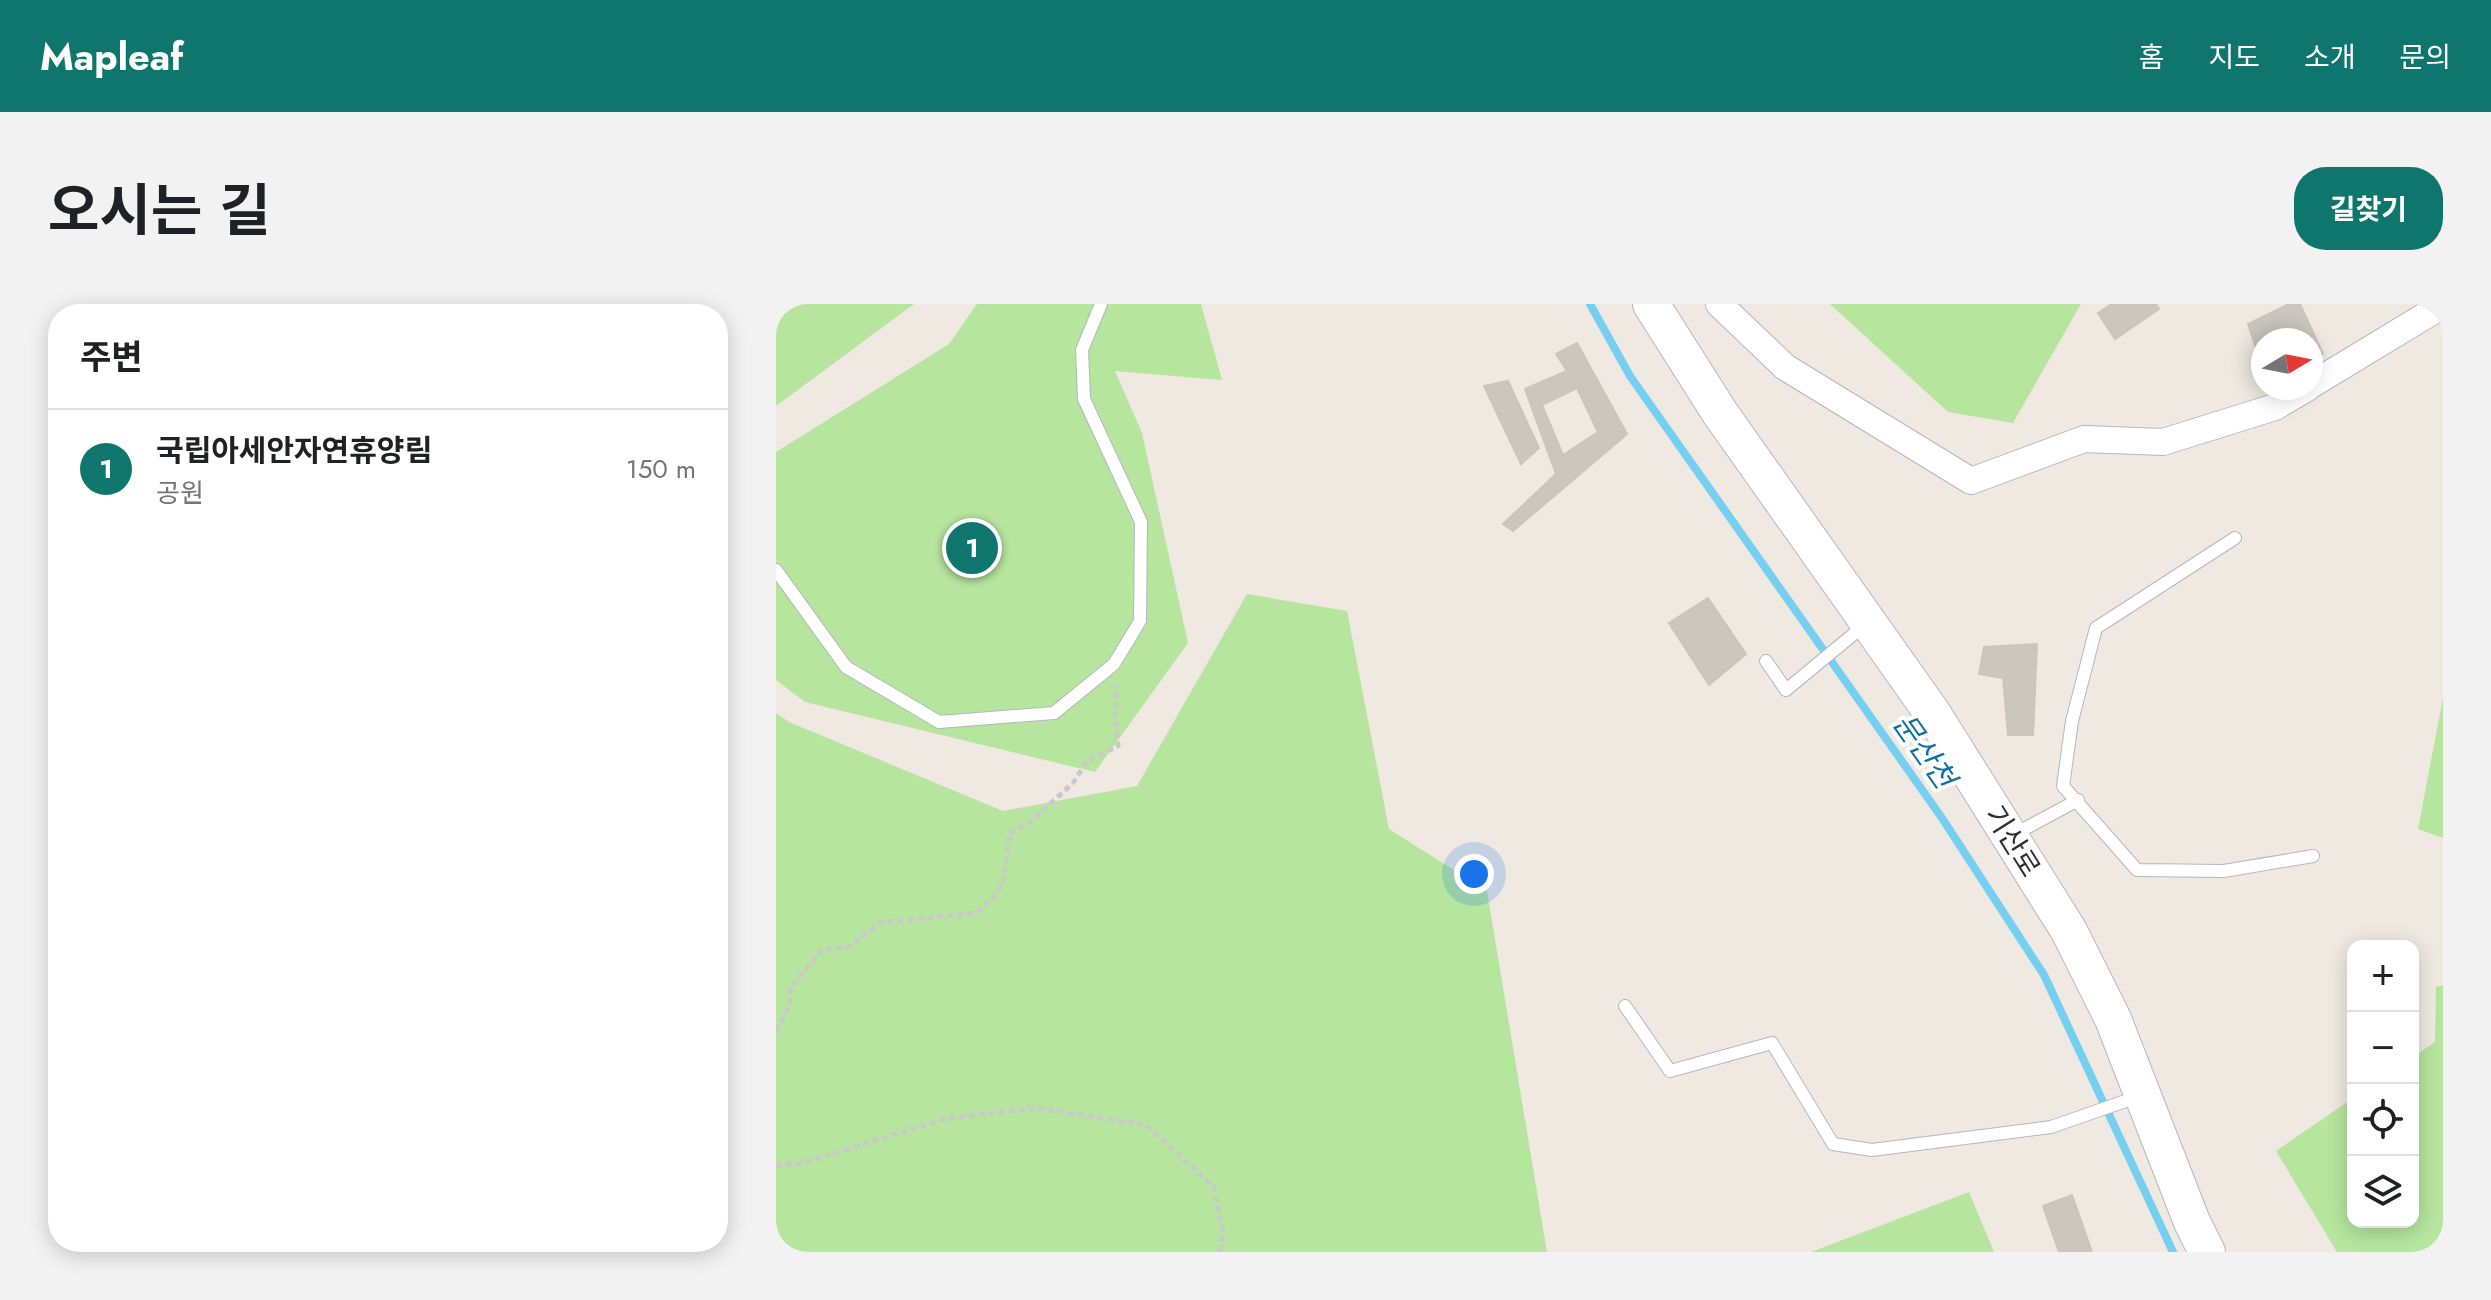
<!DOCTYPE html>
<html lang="ko">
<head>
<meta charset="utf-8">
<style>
	:root { --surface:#fff; --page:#f2f2f2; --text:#202124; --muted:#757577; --line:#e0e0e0; --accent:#0f766e }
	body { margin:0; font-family:Jost,"Noto Sans KR",sans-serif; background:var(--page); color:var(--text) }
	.controls { position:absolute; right:24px; bottom:24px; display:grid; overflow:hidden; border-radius:16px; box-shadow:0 4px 20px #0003 }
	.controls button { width:72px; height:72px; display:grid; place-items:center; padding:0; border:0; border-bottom:2px solid var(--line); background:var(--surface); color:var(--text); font:40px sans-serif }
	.compass { position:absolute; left:1475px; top:24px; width:72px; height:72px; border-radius:50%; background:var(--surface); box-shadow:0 4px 20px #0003; rotate:80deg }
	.you { position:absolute; left:698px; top:570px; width:28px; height:28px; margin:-20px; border:6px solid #fff; border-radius:50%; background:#1a73e8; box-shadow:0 0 0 12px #1a73e833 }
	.badge { display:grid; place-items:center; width:52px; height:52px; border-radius:50%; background:var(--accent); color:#fff; font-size:26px; font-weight:700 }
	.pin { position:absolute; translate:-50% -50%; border:4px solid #fff; box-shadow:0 2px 8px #0006 }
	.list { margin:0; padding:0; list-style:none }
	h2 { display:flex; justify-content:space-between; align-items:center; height:104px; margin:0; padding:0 32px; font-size:34px }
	h2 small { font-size:26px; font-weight:400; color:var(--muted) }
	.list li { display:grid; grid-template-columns:52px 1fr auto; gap:24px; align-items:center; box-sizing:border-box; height:120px; padding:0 32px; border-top:2px solid var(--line) }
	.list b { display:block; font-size:30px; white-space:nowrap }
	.list p { margin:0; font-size:26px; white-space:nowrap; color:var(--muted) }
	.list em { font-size:26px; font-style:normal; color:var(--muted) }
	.icon { flex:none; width:44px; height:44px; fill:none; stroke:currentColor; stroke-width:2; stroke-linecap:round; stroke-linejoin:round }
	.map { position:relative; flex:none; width:1667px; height:948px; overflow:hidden; border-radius:32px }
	header { display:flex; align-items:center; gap:48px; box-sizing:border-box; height:112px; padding:0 40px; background:var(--accent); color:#fff }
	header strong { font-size:38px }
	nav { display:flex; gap:44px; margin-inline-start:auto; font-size:28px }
	.intro { display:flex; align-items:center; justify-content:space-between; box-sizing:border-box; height:192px; padding:0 48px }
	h1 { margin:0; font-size:56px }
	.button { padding:20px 36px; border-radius:32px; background:var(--accent); color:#fff; font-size:28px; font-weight:700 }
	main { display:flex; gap:48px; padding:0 48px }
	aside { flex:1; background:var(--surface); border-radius:32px; box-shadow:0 4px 20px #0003 }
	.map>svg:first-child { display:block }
</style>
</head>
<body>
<header>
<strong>Mapleaf</strong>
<nav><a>홈</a><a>지도</a><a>소개</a><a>문의</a></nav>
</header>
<div class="intro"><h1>오시는 길</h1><a class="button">길찾기</a></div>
<main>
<aside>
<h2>주변<small></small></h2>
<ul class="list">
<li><span class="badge">1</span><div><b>국립아세안자연휴양림</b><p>공원</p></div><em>150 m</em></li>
</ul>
</aside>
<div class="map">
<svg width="1667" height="948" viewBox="0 0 1667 948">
	<rect width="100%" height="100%" fill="#efe9e1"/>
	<path fill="#b6e59e" d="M 0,0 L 138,0 L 0,102 Z
		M 201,0 L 425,0 L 446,76 L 339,67 L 366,129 L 412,339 L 319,468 L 29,398 L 0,376 L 0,148 L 173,40 Z
		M 1054,0 L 1305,0 L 1237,119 L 1172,108 Z
		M 471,290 L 571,307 L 613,525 L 711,587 L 771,948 L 0,948 L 0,409 L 13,418 L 227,507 L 361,482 Z
		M 1667,394 L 1667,534 L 1642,525 Z
		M 1667,681 L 1667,948 L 1561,948 L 1500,847 L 1577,794 L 1577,918 L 1637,918 L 1637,753 L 1659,738 L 1660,683 Z
		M 1193,888 L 1218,948 L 1035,948 Z"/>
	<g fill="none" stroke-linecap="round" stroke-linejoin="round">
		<path stroke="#75cff0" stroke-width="8" d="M 814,0 L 854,72 L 1166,514 L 1268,671 L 1397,948"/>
	</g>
	<path fill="#cbc7bf" stroke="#cbc5ba" stroke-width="2" fill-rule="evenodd" d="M 1336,0 L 1380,0 L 1383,5 L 1339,35 L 1322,9 Z
		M 1513,0 L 1524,0 L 1547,50 L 1535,54 L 1535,36 L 1487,36 L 1487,64 L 1472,20 Z
		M 801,39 L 851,130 L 737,227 L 727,220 L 780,170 L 749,85 L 791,67 L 780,50 ZM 801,84 L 822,128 L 787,151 L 766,101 Z
		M 732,77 L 763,144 L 745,160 L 708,82 Z
		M 932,294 L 970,350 L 933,381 L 893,319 Z
		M 1261,340 L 1257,431 L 1232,431 L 1227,374 L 1203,370 L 1208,343 Z
		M 1296,891 L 1316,948 L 1283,948 L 1267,902 Z"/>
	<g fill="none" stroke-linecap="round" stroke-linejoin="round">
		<g stroke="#b4b7c1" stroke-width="14">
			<path id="service" d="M 1459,234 L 1320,324 L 1296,417 L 1287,482 L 1361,566 L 1448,567 L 1537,552
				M 0,266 L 70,363 L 163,418 L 278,409 L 338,360 L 364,317 L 365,218 L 308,95 L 306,46 L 325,0
				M 990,357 L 1010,386 L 1091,319
				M 1237,531 L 1302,496
				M 849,702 L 894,767 L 996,739 L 1057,840 L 1096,846 L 1275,823 L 1364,792"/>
		</g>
		<g stroke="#b4b7c1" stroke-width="28">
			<path id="minor" d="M 943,0 L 1009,63 L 1195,177 L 1308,135 L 1387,138 L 1499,103 L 1531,84
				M 1535,81 L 1667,1"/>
		</g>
		<g stroke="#b4b7c1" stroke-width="38">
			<path id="secondary" d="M 875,0 L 944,109 L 1157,410 L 1293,627 L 1337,715 L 1416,918 L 1431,948"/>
		</g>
		<path stroke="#c9c9c9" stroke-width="5" stroke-dasharray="6 4" stroke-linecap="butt" d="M 0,727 L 13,702 L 14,684 L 46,646 L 75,642 L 103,619 L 200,609 L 219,592 L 227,578 L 234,529 L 253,519 L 297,479 L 312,456 L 342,442 L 339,411 L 341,381
			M 0,862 L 26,859 L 172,814 L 261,804 L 370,821 L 438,883 L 447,930 L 444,948"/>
		<use href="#service" stroke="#fff" stroke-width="12"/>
		<use href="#minor" stroke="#fff" stroke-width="26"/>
		<use href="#secondary" stroke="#fff" stroke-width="36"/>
	</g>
	<g text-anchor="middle" stroke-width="8" stroke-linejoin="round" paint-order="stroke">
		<g font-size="28" fill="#2e2e2e" stroke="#fff">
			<text transform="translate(1237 537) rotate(58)" y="10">기산로</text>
		</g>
		<g font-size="30" font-style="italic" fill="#0d6fa3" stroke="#fff">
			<text transform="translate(1148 447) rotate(55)" y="10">문산천</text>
		</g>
	</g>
</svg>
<div class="controls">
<button>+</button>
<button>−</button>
<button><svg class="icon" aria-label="locate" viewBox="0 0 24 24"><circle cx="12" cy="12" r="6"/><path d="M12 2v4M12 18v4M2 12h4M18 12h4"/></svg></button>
<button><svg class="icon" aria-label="layers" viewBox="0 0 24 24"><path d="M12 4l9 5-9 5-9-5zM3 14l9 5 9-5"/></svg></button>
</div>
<svg class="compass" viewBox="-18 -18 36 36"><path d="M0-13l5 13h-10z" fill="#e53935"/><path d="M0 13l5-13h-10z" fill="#757577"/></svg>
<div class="you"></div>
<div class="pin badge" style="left:196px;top:244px">1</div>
</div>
</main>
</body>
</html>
